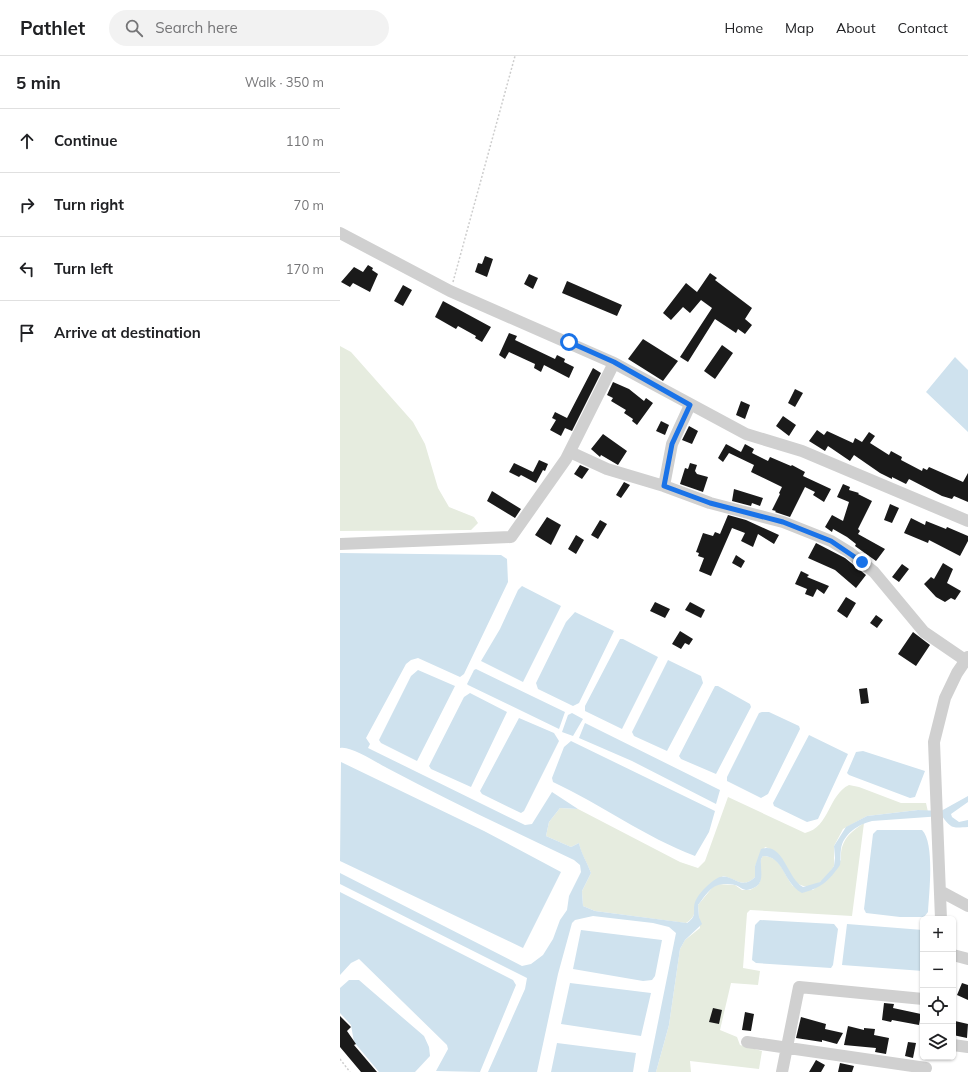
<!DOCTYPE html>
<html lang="en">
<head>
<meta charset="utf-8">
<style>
	:root { --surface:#fff; --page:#f2f2f2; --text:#202124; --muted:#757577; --line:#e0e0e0 }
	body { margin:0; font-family:Mulish,sans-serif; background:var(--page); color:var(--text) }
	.controls { position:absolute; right:12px; bottom:12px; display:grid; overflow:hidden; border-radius:6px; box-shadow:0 1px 3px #0004 }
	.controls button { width:36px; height:36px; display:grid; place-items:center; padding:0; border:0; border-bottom:1px solid var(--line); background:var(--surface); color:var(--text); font:20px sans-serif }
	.stop { position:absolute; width:12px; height:12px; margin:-9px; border:3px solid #1a73e8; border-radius:50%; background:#fff }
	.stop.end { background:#1a73e8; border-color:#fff; box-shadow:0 1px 4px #0008 }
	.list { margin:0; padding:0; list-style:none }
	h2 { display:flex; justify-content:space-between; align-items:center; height:52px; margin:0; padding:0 16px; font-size:17px }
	h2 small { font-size:13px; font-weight:400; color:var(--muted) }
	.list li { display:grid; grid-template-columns:26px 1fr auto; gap:12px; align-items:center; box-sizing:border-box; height:64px; padding:0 16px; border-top:1px solid var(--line) }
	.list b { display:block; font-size:15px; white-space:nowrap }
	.list em { font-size:13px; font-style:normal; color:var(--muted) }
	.icon { flex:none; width:22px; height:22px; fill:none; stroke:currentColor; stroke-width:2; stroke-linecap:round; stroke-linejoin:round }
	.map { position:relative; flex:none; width:628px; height:1016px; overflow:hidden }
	header { display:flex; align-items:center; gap:24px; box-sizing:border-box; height:56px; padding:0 20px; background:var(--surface); border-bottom:1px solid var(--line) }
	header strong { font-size:19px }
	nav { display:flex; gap:22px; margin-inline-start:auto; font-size:14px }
	.search { width:280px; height:36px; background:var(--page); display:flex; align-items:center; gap:10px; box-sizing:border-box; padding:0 14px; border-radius:22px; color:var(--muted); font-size:15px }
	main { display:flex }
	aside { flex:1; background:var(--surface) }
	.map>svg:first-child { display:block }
</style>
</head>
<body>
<header>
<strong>Pathlet</strong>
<div class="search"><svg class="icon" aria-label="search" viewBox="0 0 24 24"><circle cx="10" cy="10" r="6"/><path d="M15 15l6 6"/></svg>Search here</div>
<nav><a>Home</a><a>Map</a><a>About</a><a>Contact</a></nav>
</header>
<main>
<aside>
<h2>5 min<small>Walk · 350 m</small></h2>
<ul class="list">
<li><svg class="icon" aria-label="ahead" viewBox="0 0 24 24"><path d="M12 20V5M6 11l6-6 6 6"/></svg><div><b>Continue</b></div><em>110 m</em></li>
<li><svg class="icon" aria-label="right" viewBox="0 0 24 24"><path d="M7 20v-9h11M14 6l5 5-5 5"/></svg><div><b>Turn right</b></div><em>70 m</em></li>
<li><svg class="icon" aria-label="left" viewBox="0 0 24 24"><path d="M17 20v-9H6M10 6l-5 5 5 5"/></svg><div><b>Turn left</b></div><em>170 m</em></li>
<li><svg class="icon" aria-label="arrive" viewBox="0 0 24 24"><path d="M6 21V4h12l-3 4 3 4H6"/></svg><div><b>Arrive at destination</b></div></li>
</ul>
</aside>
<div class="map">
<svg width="628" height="1016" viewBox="0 0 628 1016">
	<rect width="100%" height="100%" fill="#fff"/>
	<path fill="#e6ecdf" d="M 0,290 L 11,296 L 73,366 L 85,388 L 98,432 L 109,451 L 134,461 L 138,467 L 131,474 L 0,475 Z
		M 509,729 L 519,731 L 561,747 L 586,747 L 588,756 L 578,754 L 527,760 L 503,773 L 494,790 L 494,810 C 489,818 481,828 471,830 C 445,834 450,797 425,791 L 415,810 L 415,821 C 403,833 397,823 383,820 L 355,849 C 355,858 354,862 346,867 L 255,855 L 243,850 L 242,835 L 251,817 C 247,806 241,798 239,787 L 231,791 L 206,780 L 209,766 L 220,752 L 238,753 L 340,806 L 358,812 L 365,805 L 388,741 L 465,777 C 490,771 488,739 509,729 Z
		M 524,767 L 512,860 L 410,854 L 407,857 L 403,912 L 420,915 L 418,929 L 391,927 L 380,974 L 397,981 L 400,989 L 422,995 L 419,1013 L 350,1005 L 351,1016 L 316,1016 L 329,969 L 340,893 L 345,884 L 360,872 L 358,849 L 372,832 L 377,828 L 395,829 L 402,834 L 410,834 L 417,830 L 420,826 L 421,803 L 423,800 C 441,800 443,818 453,830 L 473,834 L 501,804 C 500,785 509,777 524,767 Z"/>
	<path fill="#cfe2ee" d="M 615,301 L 628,314 L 628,376 L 586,336 Z
		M 0,497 L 161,499 L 167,503 L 168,526 L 124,618 L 120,621 L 78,602 L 71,604 L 66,608 L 26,682 L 30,688 L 28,692 L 185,769 L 192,768 L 212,736 L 238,753 L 220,752 L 209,766 L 206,780 L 231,791 L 239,787 C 241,797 247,806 251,817 L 242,835 L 243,850 L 255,855 L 347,867 C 358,859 352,856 355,846 C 358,838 369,827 376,823 C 391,813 399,837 415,821 L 415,810 L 421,793 C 444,786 447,823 463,831 L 480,826 L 491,814 L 494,810 L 495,802 L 494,790 L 506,771 L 527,760 L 578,754 L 601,755 L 628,740 L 628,746 L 611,758 L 612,761 L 619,766 L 628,764 L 628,771 C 613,772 611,773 602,760 L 532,765 C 519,768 503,778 501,793 C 500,799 501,804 500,809 C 489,825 481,832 462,837 C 443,827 444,800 423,800 L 421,803 C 420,817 427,831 406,834 C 401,833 399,830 395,829 C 373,825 370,834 358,849 L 359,861 L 362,868 L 345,884 L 340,893 L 329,969 L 316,1016 L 308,1016 L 336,877 L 329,871 L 313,867 L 253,860 L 235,864 L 232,867 L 218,918 L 197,1016 L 148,1016 L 185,933 L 187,922 L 0,828 L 0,817 L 182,910 L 191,908 L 203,899 L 213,883 L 220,864 L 227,854 L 229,840 L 241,816 L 240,809 L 234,804 C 171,774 109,745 47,712 C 37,707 10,689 0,692 Z
		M 182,530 L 221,550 L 183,626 L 141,605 L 160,573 L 178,534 Z
		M 235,556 L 274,575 L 239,647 L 233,650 L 198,633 L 196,627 L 226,566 Z
		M 280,583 L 283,583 L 318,601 L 282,673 L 245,655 L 245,650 Z
		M 328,604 L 361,620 L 363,627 L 327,695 L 294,680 L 292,676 Z
		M 136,613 L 225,656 L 219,673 L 128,629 L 127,628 L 134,614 Z
		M 78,614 L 115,630 L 77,705 L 41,687 L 39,684 L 71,620 Z
		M 375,630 L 378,630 L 410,648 L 411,651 L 376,718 L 341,703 L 339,700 Z
		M 130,637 L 167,656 L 131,731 L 91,713 L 89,710 L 124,641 Z
		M 422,656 L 429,656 L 459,670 L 460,673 L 428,738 L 421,742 L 387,725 L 387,721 L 419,657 Z
		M 232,657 L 243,663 L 233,680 L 222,676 L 228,659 Z
		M 179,662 L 214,677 L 219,685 L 184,755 L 181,757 L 142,738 L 140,735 Z
		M 245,667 L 380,734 L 376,748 L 292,705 L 239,682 Z
		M 469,679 L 508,698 L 478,763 L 467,766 L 434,750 L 433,747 Z
		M 231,685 L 375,755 L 369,776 L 355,800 C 305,781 262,749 213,726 L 212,722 L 224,691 Z
		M 523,695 L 585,715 L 575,741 L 570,742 L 509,719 L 507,717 L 516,696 Z
		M 1,706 L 144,775 L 221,816 L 183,892 L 0,805 Z
		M 537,774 L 582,774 C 595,787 589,837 588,856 L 584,861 L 560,861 L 526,857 L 524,853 L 533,778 Z
		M 0,836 L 173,924 L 176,929 L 140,1016 L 96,1015 L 108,993 L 107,989 L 19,903 L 11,907 L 0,919 Z
		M 420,864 L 494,868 L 498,873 L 493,909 L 491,912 L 416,907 L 412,904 L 415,869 Z
		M 507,868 L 583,874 L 583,915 L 502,909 Z
		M 241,874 L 322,884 L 315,920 L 312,924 L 303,925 L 233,913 Z
		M 9,924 L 19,924 L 27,931 L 84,980 L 89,991 L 90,1000 L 75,1016 L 39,1016 L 14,986 L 11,969 L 0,957 L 0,932 Z
		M 230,927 L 311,937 L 301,980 L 221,968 Z
		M 217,987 L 296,997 L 293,1016 L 211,1016 Z"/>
	<path fill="#1a1a1a" d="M 145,200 L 153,203 L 147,221 L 135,216 L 138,207 L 142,208 Z
		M 28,209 L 33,212 L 32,214 L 38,218 L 30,236 L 13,227 L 10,231 L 1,226 L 14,211 L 23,216 Z
		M 370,217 L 377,222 L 375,224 L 412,252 L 405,263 L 412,269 L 405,278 L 398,273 L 396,277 L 375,263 L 348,306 L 340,301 L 372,252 L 361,244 L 350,257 L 343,251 L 331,264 L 323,257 L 346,227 L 357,236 Z
		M 189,218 L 198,222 L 193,233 L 184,228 Z
		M 227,225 L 282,249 L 277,260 L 222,237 Z
		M 63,229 L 72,234 L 63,250 L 54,245 Z
		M 103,245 L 151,271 L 142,286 L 135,282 L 136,280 L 118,270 L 116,273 L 95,261 Z
		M 169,277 L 177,280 L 175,284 L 215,303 L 217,299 L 225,303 L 224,306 L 234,311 L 229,322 L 204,309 L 201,316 L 194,312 L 195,308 L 169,296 L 165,303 L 159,299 Z
		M 303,283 L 338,305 L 323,325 L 288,303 Z
		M 382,289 L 393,297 L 375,323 L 364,315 Z
		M 253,312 L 261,317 L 232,375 L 225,372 L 221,380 L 210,374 L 216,364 L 212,362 L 215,356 L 227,362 Z
		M 273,326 L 289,333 L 304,345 L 306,342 L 313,347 L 297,369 L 292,365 L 293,363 L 284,357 L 286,354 L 271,345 L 273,342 L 267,339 Z
		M 455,333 L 463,337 L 455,351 L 448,347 Z
		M 401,345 L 410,349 L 405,363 L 396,359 Z
		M 443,360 L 456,369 L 449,380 L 436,370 Z
		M 321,365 L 329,369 L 325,379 L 316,375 Z
		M 349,370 L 358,375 L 352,388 L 342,384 Z
		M 477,374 L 484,379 L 487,375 L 513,387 L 515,382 L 522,386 L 529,376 L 535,380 L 530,387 L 549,399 L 551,395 L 562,401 L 561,404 L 582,415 L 583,412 L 587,414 L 589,411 L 623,426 L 628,417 L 628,446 L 614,440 L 612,443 L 602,440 L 569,423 L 566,428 L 552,421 L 552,423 L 540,417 L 514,399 L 510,405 L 488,390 L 485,395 L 469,385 Z
		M 263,378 L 287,395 L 278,409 L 261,399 L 260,401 L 251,393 Z
		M 386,388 L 401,396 L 405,388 L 414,393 L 412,397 L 428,405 L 430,401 L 451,410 L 452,409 L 465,416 L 463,420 L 491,433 L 484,446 L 473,439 L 475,436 L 465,431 L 450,461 L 435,456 L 436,455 L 432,454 L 440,438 L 439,437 L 442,431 L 411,416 L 414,409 L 389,397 L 383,406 L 378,402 Z
		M 199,404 L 208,408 L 205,415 L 203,414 L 196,427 L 181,419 L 179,421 L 169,416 L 174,407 L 193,416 Z
		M 350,407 L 357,409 L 355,415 L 357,418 L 368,421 L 363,436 L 340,428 L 345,412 L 348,413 Z
		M 240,409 L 249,413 L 242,423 L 234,418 Z
		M 284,426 L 290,429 L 281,442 L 276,439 Z
		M 503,428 L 510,431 L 509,434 L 519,437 L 518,438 L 532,445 L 518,473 L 520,475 L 518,478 L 545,493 L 536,505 L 515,490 L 516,488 L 507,481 L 493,473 L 492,476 L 485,471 L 492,459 L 503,465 L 509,446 L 497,441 Z
		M 394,433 L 423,442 L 420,450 L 412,447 L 411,450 L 392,445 Z
		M 152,435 L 181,453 L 175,462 L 147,445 Z
		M 550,448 L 559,452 L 552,467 L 544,464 Z
		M 388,459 L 406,464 L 439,479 L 434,488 L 418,478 L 413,491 L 401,485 L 405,477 L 392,472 L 371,520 L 359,515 L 364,502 L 358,500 L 359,497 L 356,496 L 363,477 L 373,480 L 375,476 L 380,478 Z
		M 207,461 L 221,469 L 211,489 L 195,479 Z
		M 571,462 L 585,469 L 586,465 L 606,473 L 607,471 L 628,480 L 628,485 L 620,500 L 589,484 L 588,487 L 564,477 Z
		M 260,464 L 267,468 L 258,483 L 251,479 Z
		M 236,479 L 244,484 L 236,498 L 228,493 Z
		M 476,487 L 505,502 L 526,519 L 516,532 L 495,514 L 468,502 Z
		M 396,499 L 405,505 L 401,512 L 392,507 Z
		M 603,507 L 613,513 L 607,527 L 621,535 L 615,544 L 611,542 L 605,546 L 596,541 L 584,528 L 591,521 L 594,523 Z
		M 562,508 L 569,513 L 559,526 L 552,521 Z
		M 461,515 L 469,519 L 467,521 L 489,530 L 484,538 L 477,533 L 473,541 L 465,538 L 467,533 L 455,528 Z
		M 506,541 L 516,547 L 507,562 L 497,555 Z
		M 315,546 L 330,553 L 325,562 L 310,555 Z
		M 350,546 L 365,554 L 361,562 L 345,554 Z
		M 536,559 L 543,564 L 537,572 L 530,567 Z
		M 340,575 L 353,583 L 349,589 L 345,587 L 341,593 L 332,588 Z
		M 573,576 L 590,589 L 576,610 L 558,598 Z
		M 527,632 L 529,647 L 521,648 L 519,633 Z
		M 622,927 L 628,929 L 628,944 L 617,939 Z
		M 544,947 L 554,948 L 553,952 L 581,958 L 579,969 L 552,964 L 551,966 L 542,964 Z
		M 373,952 L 382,954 L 379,968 L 369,966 Z
		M 405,956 L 414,958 L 411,975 L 402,974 Z
		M 0,960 L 11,971 L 7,975 L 16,988 L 14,989 L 37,1016 L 21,1016 L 0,991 Z
		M 461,961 L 486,968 L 485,973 L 503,977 L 497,988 L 482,984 L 482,986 L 456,982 Z
		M 615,965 L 628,968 L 627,982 L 613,979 Z
		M 508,970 L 524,974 L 524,972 L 535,973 L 534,979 L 549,982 L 546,998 L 535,996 L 536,992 L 504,989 Z
		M 568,986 L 576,987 L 573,1002 L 565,1000 Z
		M 476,1004 L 485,1009 L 481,1016 L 469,1016 Z
		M 500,1007 L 514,1010 L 512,1016 L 498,1016 Z"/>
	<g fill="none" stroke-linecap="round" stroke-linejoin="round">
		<path stroke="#cdcdcd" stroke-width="1.5" stroke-dasharray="2 2" stroke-linecap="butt" d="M 113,226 L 175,0
			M 0,1003 L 10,1016"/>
		<path stroke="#d0d0d0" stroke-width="12" d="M 0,177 L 110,235 L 274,307 L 406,378 L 462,395 L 628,465
			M 230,396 L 267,413 L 324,430 L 370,447 L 443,466 L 491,485 L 509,496 L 534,516 L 584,576 L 625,604
			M 324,430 L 332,388 L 350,349
			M 0,488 L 171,481 L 226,403 L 274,307
			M 600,835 L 628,850
			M 601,863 L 594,686 L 605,642 L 617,617 L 628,601
			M 613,899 L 628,903
			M 407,986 L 586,1012
			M 613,989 L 628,991
			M 442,1016 L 459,931 L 583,943"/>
	</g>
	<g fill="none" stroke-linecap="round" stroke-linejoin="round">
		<path stroke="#1a73e8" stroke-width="5" d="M 229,286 L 274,306 L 350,349 L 332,388 L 324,430 L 370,447 L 443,466 L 491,485 L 522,506"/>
	</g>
</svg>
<div class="controls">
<button>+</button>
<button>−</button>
<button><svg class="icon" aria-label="locate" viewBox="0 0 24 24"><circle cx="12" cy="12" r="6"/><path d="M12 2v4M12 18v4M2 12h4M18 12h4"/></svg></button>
<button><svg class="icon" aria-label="layers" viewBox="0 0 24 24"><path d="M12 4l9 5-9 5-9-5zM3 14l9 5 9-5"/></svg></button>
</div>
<div class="stop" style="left:229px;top:286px"></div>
<div class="stop end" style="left:522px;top:506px"></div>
</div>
</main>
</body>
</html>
